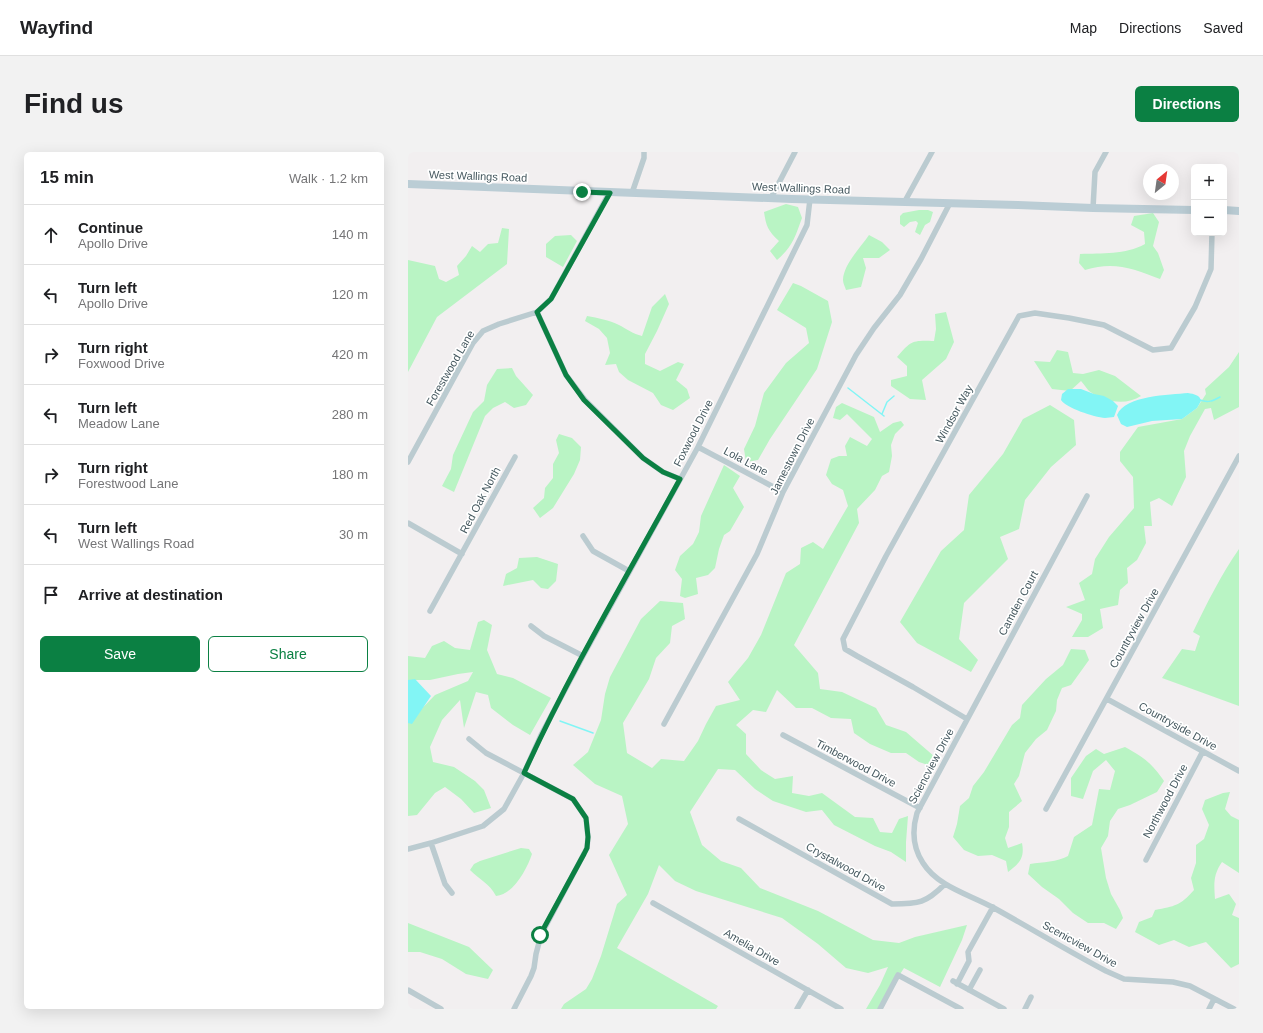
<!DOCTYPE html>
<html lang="en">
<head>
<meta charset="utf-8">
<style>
	:root { --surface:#fff; --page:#f2f2f2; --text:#202124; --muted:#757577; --line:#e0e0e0; --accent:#0b8043 }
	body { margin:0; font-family:Helvetica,sans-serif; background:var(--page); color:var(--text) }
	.controls { position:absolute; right:12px; top:12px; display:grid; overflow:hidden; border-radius:6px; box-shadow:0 4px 16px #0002 }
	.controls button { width:36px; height:36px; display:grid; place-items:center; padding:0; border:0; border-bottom:1px solid var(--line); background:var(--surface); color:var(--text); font:20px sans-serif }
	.compass { position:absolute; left:735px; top:12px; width:36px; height:36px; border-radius:50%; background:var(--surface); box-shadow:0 4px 16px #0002; rotate:29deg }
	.stop { position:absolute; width:12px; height:12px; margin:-9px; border:3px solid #0b8043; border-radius:50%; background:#fff }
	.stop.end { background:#0b8043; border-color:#fff; box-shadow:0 1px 4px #0008 }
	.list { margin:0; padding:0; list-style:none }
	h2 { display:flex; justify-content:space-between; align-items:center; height:52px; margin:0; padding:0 16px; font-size:17px }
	h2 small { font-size:13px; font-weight:400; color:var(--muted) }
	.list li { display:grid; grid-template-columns:26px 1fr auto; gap:12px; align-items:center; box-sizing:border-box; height:60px; padding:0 16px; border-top:1px solid var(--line) }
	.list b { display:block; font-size:15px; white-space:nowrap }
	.list p { margin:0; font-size:13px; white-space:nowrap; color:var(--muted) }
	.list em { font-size:13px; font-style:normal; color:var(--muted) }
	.actions { display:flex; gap:8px; padding:12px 16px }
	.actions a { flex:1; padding:9px 0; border:1px solid var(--accent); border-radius:6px; text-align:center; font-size:14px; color:var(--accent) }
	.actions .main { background:var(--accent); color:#fff }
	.icon { flex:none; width:22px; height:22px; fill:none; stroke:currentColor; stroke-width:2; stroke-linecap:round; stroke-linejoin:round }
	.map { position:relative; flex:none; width:831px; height:857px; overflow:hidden; border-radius:6px }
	header { display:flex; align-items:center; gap:24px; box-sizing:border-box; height:56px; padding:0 20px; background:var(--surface); border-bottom:1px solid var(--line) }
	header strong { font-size:19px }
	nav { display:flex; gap:22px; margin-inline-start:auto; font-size:14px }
	.intro { display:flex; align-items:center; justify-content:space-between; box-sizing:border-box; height:96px; padding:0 24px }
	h1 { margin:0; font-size:28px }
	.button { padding:10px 18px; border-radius:6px; background:var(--accent); color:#fff; font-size:14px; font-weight:700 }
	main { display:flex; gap:24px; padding:0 24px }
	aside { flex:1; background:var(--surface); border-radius:6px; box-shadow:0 4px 16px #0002 }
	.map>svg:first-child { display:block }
</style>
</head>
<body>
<header>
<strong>Wayfind</strong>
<nav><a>Map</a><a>Directions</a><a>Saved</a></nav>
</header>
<div class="intro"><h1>Find us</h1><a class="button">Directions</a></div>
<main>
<aside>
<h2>15 min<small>Walk · 1.2 km</small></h2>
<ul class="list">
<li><svg class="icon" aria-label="ahead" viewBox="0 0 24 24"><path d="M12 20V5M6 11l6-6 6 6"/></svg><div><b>Continue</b><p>Apollo Drive</p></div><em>140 m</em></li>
<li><svg class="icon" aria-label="left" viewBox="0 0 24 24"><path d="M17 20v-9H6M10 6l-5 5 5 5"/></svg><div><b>Turn left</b><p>Apollo Drive</p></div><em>120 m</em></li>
<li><svg class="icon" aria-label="right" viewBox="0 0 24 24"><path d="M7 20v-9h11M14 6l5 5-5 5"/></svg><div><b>Turn right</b><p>Foxwood Drive</p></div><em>420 m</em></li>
<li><svg class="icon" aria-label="left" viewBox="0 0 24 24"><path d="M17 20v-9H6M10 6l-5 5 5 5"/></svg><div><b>Turn left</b><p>Meadow Lane</p></div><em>280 m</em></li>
<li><svg class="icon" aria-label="right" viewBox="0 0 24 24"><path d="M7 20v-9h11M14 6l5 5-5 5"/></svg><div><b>Turn right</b><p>Forestwood Lane</p></div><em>180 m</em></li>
<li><svg class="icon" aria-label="left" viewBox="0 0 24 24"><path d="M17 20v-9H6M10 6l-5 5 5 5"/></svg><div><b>Turn left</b><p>West Wallings Road</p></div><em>30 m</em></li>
<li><svg class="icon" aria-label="arrive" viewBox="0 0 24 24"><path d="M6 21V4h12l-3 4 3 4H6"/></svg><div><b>Arrive at destination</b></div></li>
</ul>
<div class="actions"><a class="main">Save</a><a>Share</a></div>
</aside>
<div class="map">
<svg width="831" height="857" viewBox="0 0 831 857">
	<rect width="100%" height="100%" fill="#f2eff0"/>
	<path fill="#b9f4c4" d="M 378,52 L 390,55 L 394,66 C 387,85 385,94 369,108 L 362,99 L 371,89 C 360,79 358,74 356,60 Z
		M 511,58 L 520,58 L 525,60 L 522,70 L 517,73 L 512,83 L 507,80 L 510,71 L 508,69 L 502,70 L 496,75 L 492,72 L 492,64 L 495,61 Z
		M 745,61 L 751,70 L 745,94 L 750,101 L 756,118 L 752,127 C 725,116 705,109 677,118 L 671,111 L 672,102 C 694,101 717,103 737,92 L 736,80 L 723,73 L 726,64 Z
		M 94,76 L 101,77 L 99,112 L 29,165 L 0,220 L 0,108 L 27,114 L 31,127 L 38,130 L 51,123 L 49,114 L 58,104 L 64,94 L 72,100 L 80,92 L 90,91 Z
		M 163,83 L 169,89 L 155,115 L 138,105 L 138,92 L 147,84 Z
		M 461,83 L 474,90 L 482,98 L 471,106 L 455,106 L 458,116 L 453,135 L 438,138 C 437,135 435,131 435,128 C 435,113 453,95 461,83 Z
		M 385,131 L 393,134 L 420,149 L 424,170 L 409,217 L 362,287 L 350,308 L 338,310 L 336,297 L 347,274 L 356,241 L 378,211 L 401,191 L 398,176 L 369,158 Z
		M 257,142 L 261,152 L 249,179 L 237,202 L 237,212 L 252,219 L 270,210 L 276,212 L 268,228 L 279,237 L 282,246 L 265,258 L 253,253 L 245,241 L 220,228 L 211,220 L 208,212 L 197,213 L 202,201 L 199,186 L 191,177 L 177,169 L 179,164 C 190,166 201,168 211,173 C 219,177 225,182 234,184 L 244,155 Z
		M 538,160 L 546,190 L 538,207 L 514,228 L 518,248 L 502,247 L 483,234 L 483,228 L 499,224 L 499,214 L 489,205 C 503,189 504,188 526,189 L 528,177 L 527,162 Z
		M 649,198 L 660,200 L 665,221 L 675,222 L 691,218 L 707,224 L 733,244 C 718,254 695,250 681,239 C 678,236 676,232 673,229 L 662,239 L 644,237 L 626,209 L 642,210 Z
		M 831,200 L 831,255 L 806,268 L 803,256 L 797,257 L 782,284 L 776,299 L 778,325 L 764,354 L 751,346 L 742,350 L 744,374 L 736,374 L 738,391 L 729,408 L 719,416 L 720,431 L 712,438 L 710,453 L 692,457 L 695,476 L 680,485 L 664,485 L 674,468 L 674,462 L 658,455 L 677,448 L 671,431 L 684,422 L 687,407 L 701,385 L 726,356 L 725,325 L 712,309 L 712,300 L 730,275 L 774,267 L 789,256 L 798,242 L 797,237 L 821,215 Z
		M 104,216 L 108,224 L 125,243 L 118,253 L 106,256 L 97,250 L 85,256 L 77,264 L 46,340 L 34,334 L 43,317 L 45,303 L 65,260 L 76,249 L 79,233 L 89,217 Z
		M 434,251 L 466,265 L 472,280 L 485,271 L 493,269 L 496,273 L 487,282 L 483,293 L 484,304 L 481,320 L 474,324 L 467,338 L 449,357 L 451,371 L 386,493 L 410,521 L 412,537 L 434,540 L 468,556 L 478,573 L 498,580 L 527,605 L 523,614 L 511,610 L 498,601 L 483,601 L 462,592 L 446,581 L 443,567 L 423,566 L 404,556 L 388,556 L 369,538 L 358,560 L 345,558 L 328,573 L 338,582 L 338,602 L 353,618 L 367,627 L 385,624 L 384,641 L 401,644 L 414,641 L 447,665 L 465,666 L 472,680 L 484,681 L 491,667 L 500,664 L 498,690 L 498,710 L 483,700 L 467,694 L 426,673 L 414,658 L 398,660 L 365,649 L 347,637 L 327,618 L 310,617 L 282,660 L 294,693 L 313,709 L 333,716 L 352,736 L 410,759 L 465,788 L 491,791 L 507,785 L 559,773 L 554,788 L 532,835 L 496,816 L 470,857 L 458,857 L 472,833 L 480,815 L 460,821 L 438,816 L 410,792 L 374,766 L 288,739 L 267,729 L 251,713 L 240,742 L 209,796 L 310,854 L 308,857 L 153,857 L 156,852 L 178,837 L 184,827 L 193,804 L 209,752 L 219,743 L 201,703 L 220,672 L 214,644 L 187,632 L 165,613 L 180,600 L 193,568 L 197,542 L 202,525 L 233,467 L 252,449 L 275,451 L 277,467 L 264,474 L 262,491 L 248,506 L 241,527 L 215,571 L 219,601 L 244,616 L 253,607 L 276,609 L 290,589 L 298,572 L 308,554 L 332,548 L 320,530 L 340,506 L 353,483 L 378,421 L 392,412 L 393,396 L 405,390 L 415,397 L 440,354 L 435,338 L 424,332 L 418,323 L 423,307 L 431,304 L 439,304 L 437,294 L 442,285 L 459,294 L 464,287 L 439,262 L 432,268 L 425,266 L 428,255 Z
		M 642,253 L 666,268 L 668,293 L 643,315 L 617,348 L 611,377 L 592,385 L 600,407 L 556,451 L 551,487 L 570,508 L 563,520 L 509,491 L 492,470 L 533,399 L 556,378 L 561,343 L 595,302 L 615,267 Z
		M 151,282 L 164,286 L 173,295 L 172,308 L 166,322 L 145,356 L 132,366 L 125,356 L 136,346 L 137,336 L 145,326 L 145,312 L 151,301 L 148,288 Z
		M 316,313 L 332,324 L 325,336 L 336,355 L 322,379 L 316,383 L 311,397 L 307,416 L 300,423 L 288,426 L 290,442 L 277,446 L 272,444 L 274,427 L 267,418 L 272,404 L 285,392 L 291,380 L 293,364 Z
		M 831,397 L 831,554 L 754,526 L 774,497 L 787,499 L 792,484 L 785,480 C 799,451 813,423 831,397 Z
		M 129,405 L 150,412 L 148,429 L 140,437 L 133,436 L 125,428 L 95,434 L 98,422 L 109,416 L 111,406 Z
		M 76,468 L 84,473 L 79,498 L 89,522 L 105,526 L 143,546 L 122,583 L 105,573 L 83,556 L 80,543 L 68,540 L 56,576 L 52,548 L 34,568 L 22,595 L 25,610 L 46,615 L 67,629 L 76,638 L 83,656 L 66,661 L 53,647 L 37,635 L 27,641 L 9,663 L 0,664 L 0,571 L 27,543 L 60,529 L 65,520 L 50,522 L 22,528 L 0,528 L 0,504 L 17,506 L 24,494 L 36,489 L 47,496 L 62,498 L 70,470 Z
		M 663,497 L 677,498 L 681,508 L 663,533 L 654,536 L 649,548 L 648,559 L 639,578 L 628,587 L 617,601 L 611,624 L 606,632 L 614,649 L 601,660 L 601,675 L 597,686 L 600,696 L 614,691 C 617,706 611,712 600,720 L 598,709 L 584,703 L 570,704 L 556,698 L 545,685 L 549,672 L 552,654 L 561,646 L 565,634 L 576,620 L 604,573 L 612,566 L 614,553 L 638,527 L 655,513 Z
		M 717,595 C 736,606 743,610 756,629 L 749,640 L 722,653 L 710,657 L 702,669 L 700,684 L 693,696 L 698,726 L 703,742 L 712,758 L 715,766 L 708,777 L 696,771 L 680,771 L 665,761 L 651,747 L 634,735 L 620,722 L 622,712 C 635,710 649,710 660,704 L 666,685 L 684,673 L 691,637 L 702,638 L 707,619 L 698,608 L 685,619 L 675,647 L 663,644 L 663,626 L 678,604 L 688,597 L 696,602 Z
		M 822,640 L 817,657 L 823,664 L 831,668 L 831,721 L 814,710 C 805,723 806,732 807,747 L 821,742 L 828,752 L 824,763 L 831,766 L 831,812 L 823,816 L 798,790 L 781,795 L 766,788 L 751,793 L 727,780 L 731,770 L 744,765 L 747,758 C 767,754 772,754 786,738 L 783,726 L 788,711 L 788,693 L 796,687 L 801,673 L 794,657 L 797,648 L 815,641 Z
		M 113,696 L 121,697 L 124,702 C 119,717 105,743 88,744 C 81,731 72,728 62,718 L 66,712 L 72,709 Z
		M 0,771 L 61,795 L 85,818 L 80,827 L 58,822 L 34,807 L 12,800 L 0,800 Z"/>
	<path fill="#82f5f5" d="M 660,237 L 673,237 L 686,242 L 696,244 L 705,249 L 710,254 L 706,265 C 703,265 700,266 697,266 C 686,265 658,256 653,248 L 654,242 Z
		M 780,241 C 786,242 792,243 793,249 L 789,256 L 774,267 L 744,269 L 719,275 L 713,272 L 709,263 C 717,243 762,243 780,241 Z
		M 7,527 L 23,544 L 4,572 L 0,571 L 0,528 Z"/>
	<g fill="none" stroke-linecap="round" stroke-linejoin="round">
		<path stroke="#82f5f5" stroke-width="1.5" d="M 440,236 L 476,264
			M 792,248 C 800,251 805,249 812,245
			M 474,262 L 479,250 L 486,244
			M 152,569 L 185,581"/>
		<path stroke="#bbcbd0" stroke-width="5.5" d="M 224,41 L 236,6 L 236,0
			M 363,46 L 387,0
			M 497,49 L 524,0
			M 685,56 L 687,20 L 698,0
			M 129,160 L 158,223 L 177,248 L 235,306 L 255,320 L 272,327
			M 290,295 L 375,340
			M 0,310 L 65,191 L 75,179 L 91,172 L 129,160 L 143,147 L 201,41
			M 679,344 L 509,661 C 504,678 505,696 515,711 C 530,735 563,743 586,756 C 624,777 660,799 698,819 L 716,827 L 765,830 L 782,834 L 826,857
			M 0,371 L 54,402
			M 175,384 L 185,399 L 221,419
			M 22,459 L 107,305
			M 123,474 L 136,484 L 175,504
			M 699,547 L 831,619
			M 559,567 L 505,535 L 449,504 L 437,497 L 435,487 L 478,404 L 611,164 L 627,161 L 661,166 L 696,173 L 745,198 L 763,196 L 787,155 L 803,117 L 804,81
			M 256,572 L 349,402 L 375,340 L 448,203 L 466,176 L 492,143 L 513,107 L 542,51
			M 375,583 L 512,656
			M 61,587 L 78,601 L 165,647 L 178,666 L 180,685 L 179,696 L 133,783 L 128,802 L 126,816 L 123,824 L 106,857
			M 638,657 L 831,304
			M 331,667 L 484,752 C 511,752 518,751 537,732
			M 23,691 L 37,732 L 44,741
			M 0,697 L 23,691 L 75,674 L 96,657 L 116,621 L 133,583 L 175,504 L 290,295 L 399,73 L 402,47
			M 738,708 L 795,599
			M 245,751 L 433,857
			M 545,829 L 596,857
			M 549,832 L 561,809 L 560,800 L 585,755
			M 0,838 L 33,857
			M 561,838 L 572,818
			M 389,857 L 400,838
			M 472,857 L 490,823 L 553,857
			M 617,857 L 623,845
			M 801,857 L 806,847"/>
		<path stroke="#bbcdd5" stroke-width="8" d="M 0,32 L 384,47 L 610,53 L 685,56 L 786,58
			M 816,58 L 831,59"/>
	</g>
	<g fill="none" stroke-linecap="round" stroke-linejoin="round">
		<path stroke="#0b8043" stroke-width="5" d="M 132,783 L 176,702 L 179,696 L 180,685 L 178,666 L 165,647 L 116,621 C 162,520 219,424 272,327 L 255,320 L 235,306 L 176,248 L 158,223 L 129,160 L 143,147 L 202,41 L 174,40"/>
	</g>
	<g text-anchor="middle" stroke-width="3.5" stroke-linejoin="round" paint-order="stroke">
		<g font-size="11" fill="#45585f" stroke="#fff">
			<text transform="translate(70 24) rotate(2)" y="4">West Wallings Road</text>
			<text transform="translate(393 36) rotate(2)" y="4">West Wallings Road</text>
			<text transform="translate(42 216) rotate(-60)" y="4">Forestwood Lane</text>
			<text transform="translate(546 262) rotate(-61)" y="4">Windsor Way</text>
			<text transform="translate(285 281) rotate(-63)" y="4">Foxwood Drive</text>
			<text transform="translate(384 304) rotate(-63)" y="4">Jamestown Drive</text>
			<text transform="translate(338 309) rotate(28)" y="4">Lola Lane</text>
			<text transform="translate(72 348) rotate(-62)" y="4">Red Oak North</text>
			<text transform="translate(610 451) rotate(-62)" y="4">Camden Court</text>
			<text transform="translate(726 476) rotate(-61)" y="4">Countryview Drive</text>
			<text transform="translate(770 574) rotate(29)" y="4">Countryside Drive</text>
			<text transform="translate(448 611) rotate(28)" y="4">Timberwood Drive</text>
			<text transform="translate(523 614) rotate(-62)" y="4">Sciencview Drive</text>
			<text transform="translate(757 649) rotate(-62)" y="4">Northwood Drive</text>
			<text transform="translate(438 715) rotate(29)" y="4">Crystalwood Drive</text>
			<text transform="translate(672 792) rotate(29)" y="4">Scenicview Drive</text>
			<text transform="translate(344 795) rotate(30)" y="4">Amelia Drive</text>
		</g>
	</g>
</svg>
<div class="controls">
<button>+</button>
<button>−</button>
</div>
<svg class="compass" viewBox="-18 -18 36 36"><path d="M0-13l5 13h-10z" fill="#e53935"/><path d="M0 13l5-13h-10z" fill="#757577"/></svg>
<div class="stop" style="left:132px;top:783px"></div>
<div class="stop end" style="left:174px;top:40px"></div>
</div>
</main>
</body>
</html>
